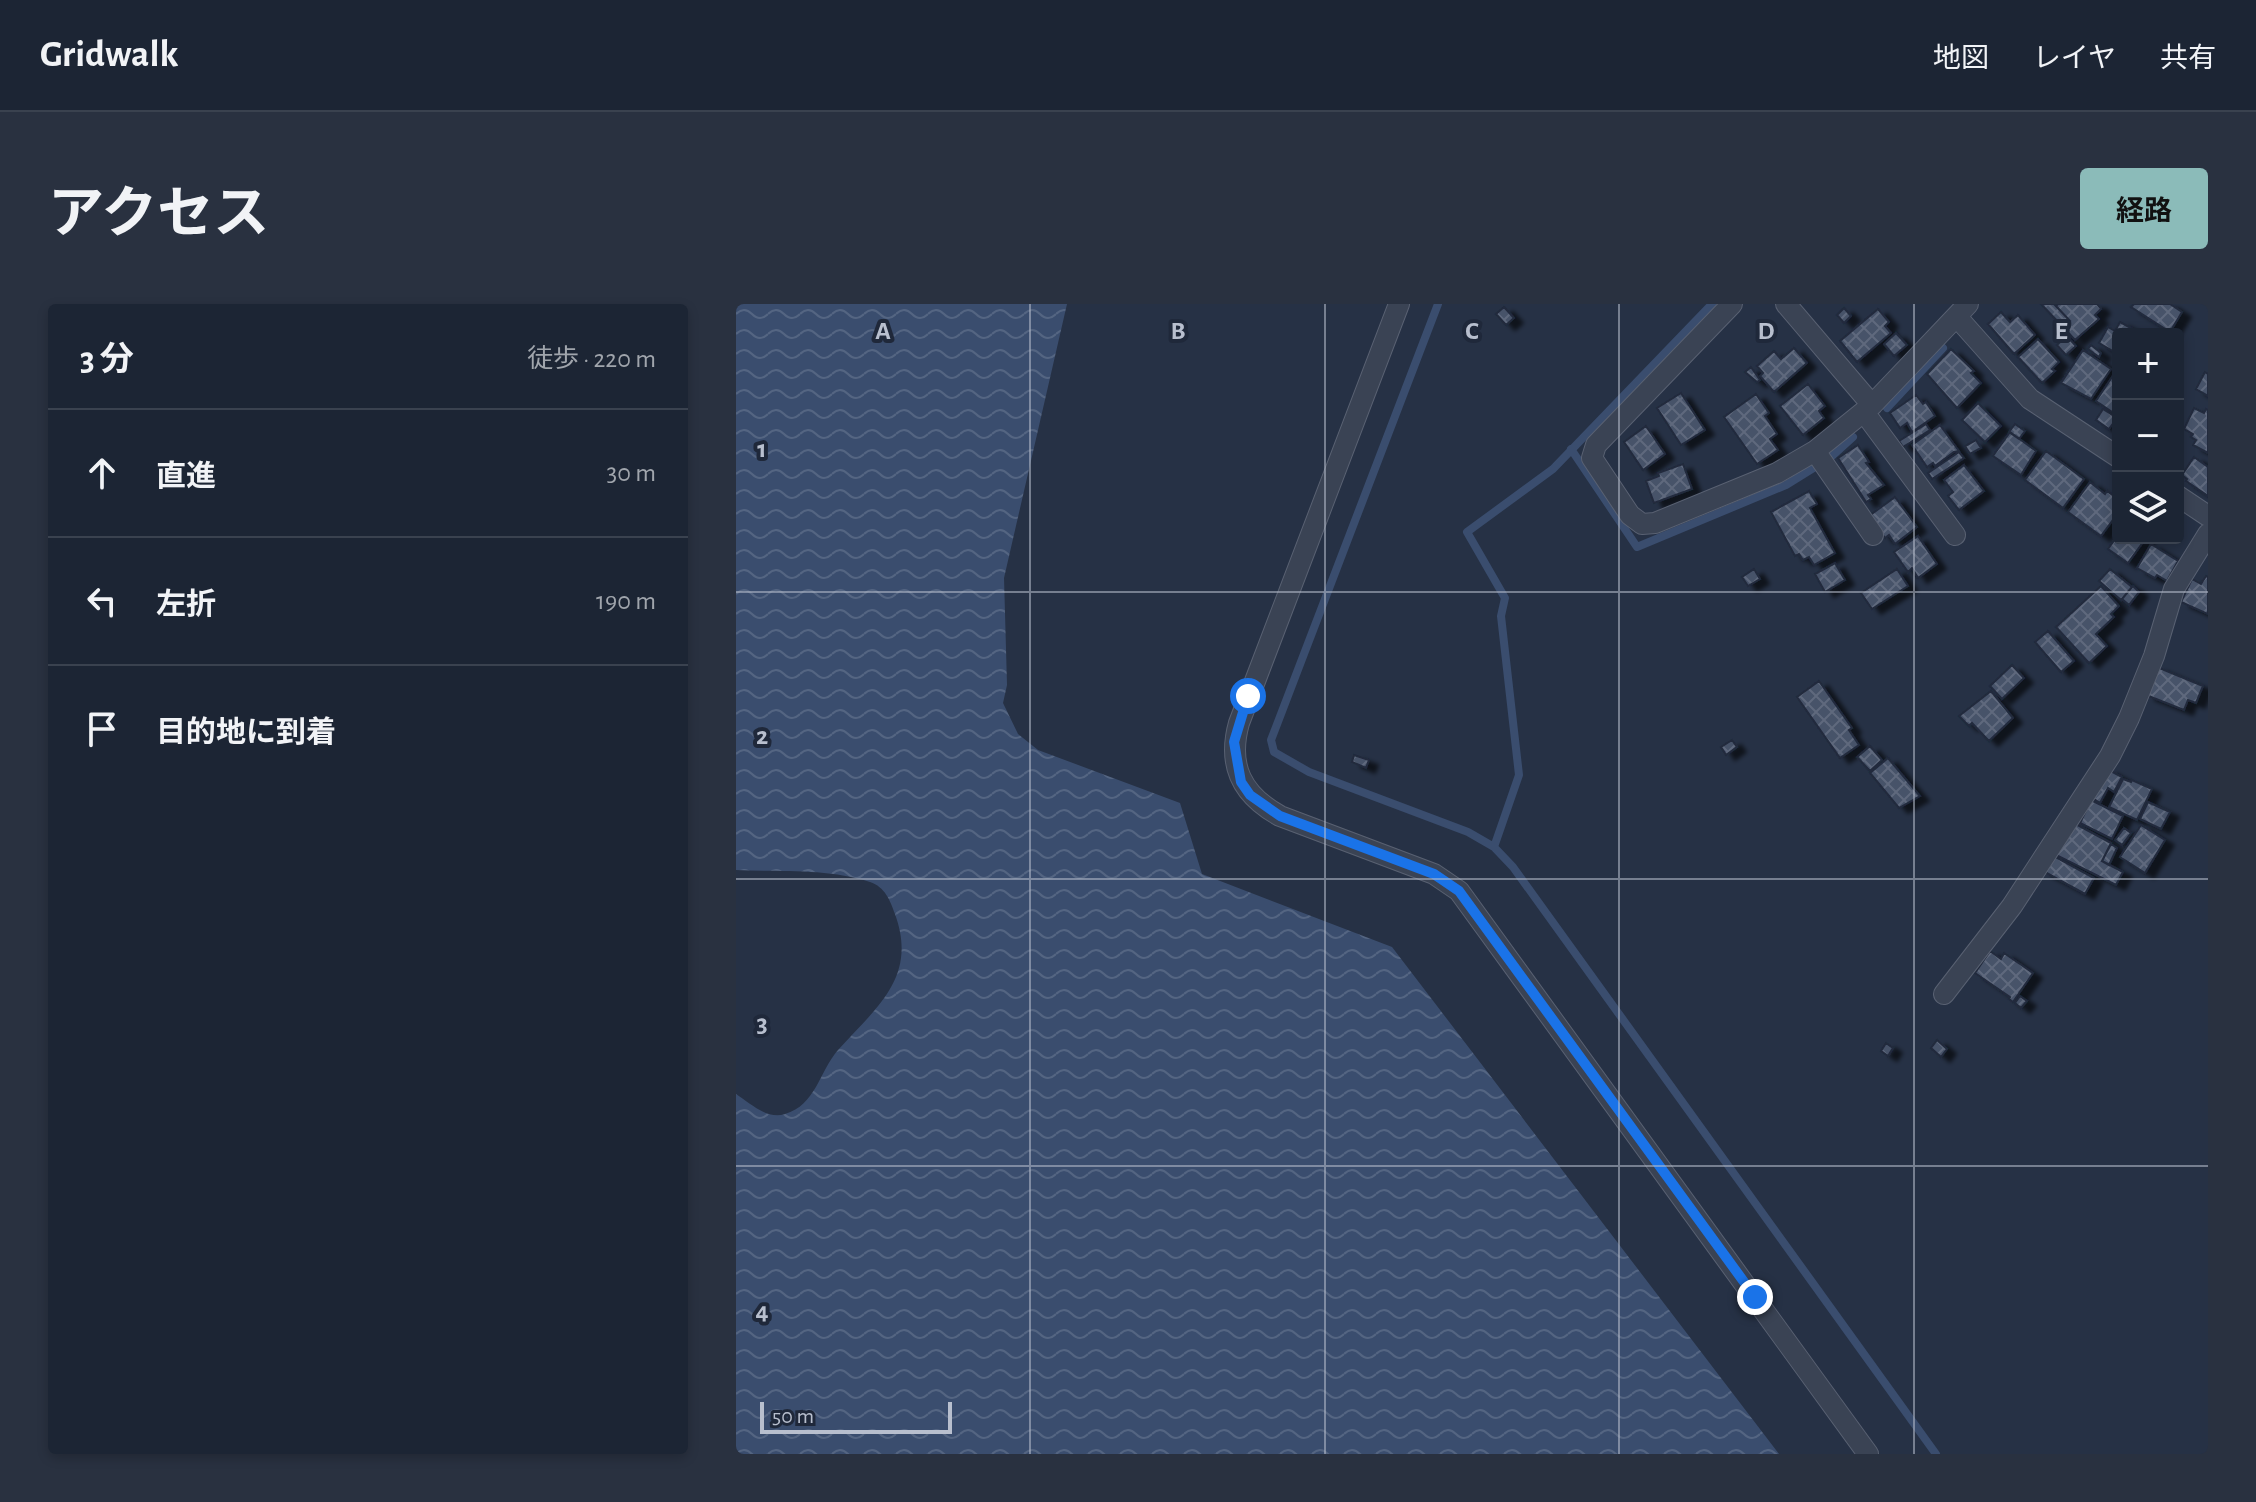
<!DOCTYPE html>
<html lang="ja">
<head>
<meta charset="utf-8">
<style>
	:root { --surface:#1c2534; --page:#293140; --text:#f1f3f6; --muted:#a0a5ac; --line:#3a424f; --accent:#8bbbb9 }
	body { margin:0; font-family:"Alegreya Sans","Noto Sans JP",sans-serif; background:var(--page); color:var(--text) }
	.controls { position:absolute; right:24px; top:24px; display:grid; overflow:hidden; border-radius:8px; box-shadow:0 4px 12px #0003 }
	.controls button { width:72px; height:72px; display:grid; place-items:center; padding:0; border:0; border-bottom:2px solid var(--line); background:var(--surface); color:var(--text); font:40px sans-serif }
	.scale { position:absolute; left:24px; bottom:20px; width:192px; box-sizing:border-box; padding-left:8px; border:4px solid #b8bfce; border-top:0; font-size:22px; line-height:28px; white-space:nowrap; color:#b8bfce; -webkit-text-stroke:6px #1f283a; paint-order:stroke }
	.stop { position:absolute; width:24px; height:24px; margin:-18px; border:6px solid #1a73e8; border-radius:50%; background:#fff }
	.stop.end { background:#1a73e8; border-color:#fff; box-shadow:0 2px 8px #0008 }
	.list { margin:0; padding:0; list-style:none }
	h2 { display:flex; justify-content:space-between; align-items:center; height:104px; margin:0; padding:0 32px; font-size:34px }
	h2 small { font-size:26px; font-weight:400; color:var(--muted) }
	.list li { display:grid; grid-template-columns:52px 1fr auto; gap:24px; align-items:center; box-sizing:border-box; height:128px; padding:0 32px; border-top:2px solid var(--line) }
	.list b { display:block; font-size:30px; white-space:nowrap }
	.list em { font-size:26px; font-style:normal; color:var(--muted) }
	.icon { flex:none; width:44px; height:44px; fill:none; stroke:currentColor; stroke-width:2; stroke-linecap:round; stroke-linejoin:round }
	.map { position:relative; flex:none; width:1472px; height:1150px; overflow:hidden; border-radius:8px }
	header { display:flex; align-items:center; gap:48px; box-sizing:border-box; height:112px; padding:0 40px; background:var(--surface); border-bottom:2px solid var(--line) }
	header strong { font-size:38px }
	nav { display:flex; gap:44px; margin-inline-start:auto; font-size:28px }
	.intro { display:flex; align-items:center; justify-content:space-between; box-sizing:border-box; height:192px; padding:0 48px }
	h1 { margin:0; font-size:56px }
	.button { padding:20px 36px; border-radius:8px; background:var(--accent); color:#111; font-size:28px; font-weight:700 }
	main { display:flex; gap:48px; padding:0 48px }
	aside { flex:1; background:var(--surface); border-radius:8px; box-shadow:0 4px 12px #0003 }
	.map>svg:first-child { display:block }
</style>
</head>
<body>
<header>
<strong>Gridwalk</strong>
<nav><a>地図</a><a>レイヤ</a><a>共有</a></nav>
</header>
<div class="intro"><h1>アクセス</h1><a class="button">経路</a></div>
<main>
<aside>
<h2>3 分<small>徒歩 · 220 m</small></h2>
<ul class="list">
<li><svg class="icon" aria-label="ahead" viewBox="0 0 24 24"><path d="M12 20V5M6 11l6-6 6 6"/></svg><div><b>直進</b></div><em>30 m</em></li>
<li><svg class="icon" aria-label="left" viewBox="0 0 24 24"><path d="M17 20v-9H6M10 6l-5 5 5 5"/></svg><div><b>左折</b></div><em>190 m</em></li>
<li><svg class="icon" aria-label="arrive" viewBox="0 0 24 24"><path d="M6 21V4h12l-3 4 3 4H6"/></svg><div><b>目的地に到着</b></div></li>
</ul>
</aside>
<div class="map">
<svg width="1472" height="1150" viewBox="0 0 1472 1150">
	<defs>
		<pattern id="water-waves" width="16" height="10" patternUnits="userSpaceOnUse" patternTransform="scale(2)"><rect width="16" height="10" fill="#3a4d6e"/><path d="M0 5q4-4 8 0t8 0" fill="none" stroke="#546582"/></pattern>
		<pattern id="building-cross-hatch" width="8" height="8" patternUnits="userSpaceOnUse" patternTransform="scale(2)"><rect width="8" height="8" fill="#475269"/><path d="M0 0l8 8M0 8l8-8" fill="none" stroke="#5f697d"/></pattern>
		<filter id="shadow"><feDropShadow dx="9" dy="5" stdDeviation="2" flood-color="#0009"/></filter>
	</defs>
	<rect width="100%" height="100%" fill="#263145"/>
	<path fill="url(#water-waves)" d="M 0,0 L 331,0 L 268,274 L 271,381 L 267,399 L 282,430 L 302,446 L 444,499 L 466,570 L 656,643 L 1043,1150 L 0,1150 L 0,790 C 14,799 31,816 49,810 C 80,801 83,768 102,746 C 141,703 182,673 159,610 C 154,596 149,583 134,578 C 93,564 43,568 0,566 Z"/>
	<g fill="none" stroke-linecap="round" stroke-linejoin="round">
		<path stroke="#3a4d6e" stroke-width="8" d="M 702,0 L 535,436 L 538,448 L 573,468 L 732,528 L 758,543
			M 976,0 L 817,165 L 731,228 L 769,294 L 765,312 L 783,471 L 758,543 L 777,563 L 1200,1150
			M 1151,104 L 1207,44
			M 835,145 L 901,243 L 1050,181 L 1079,163
			M 1096,152 L 1117,133"/>
	</g>
	<path fill="url(#building-cross-hatch)" stroke="#212a3c" stroke-width="2" filter="url(#shadow)" d="M 1305,0 L 1318,0 L 1334,17 L 1327,23 Z
		M 1322,0 L 1361,0 L 1365,5 L 1359,11 L 1363,15 L 1339,36 L 1327,23 L 1334,17 L 1320,2 Z
		M 1398,0 L 1434,0 L 1446,8 L 1434,28 L 1395,3 Z
		M 768,3 L 778,14 L 770,21 L 760,10 Z
		M 1108,4 L 1115,12 L 1108,19 L 1101,11 Z
		M 1142,5 L 1153,18 L 1149,22 L 1155,29 L 1121,58 L 1104,37 Z
		M 1265,8 L 1274,18 L 1282,11 L 1299,31 L 1278,50 L 1252,20 Z
		M 1384,18 L 1406,30 L 1382,30 L 1382,50 L 1363,39 L 1372,23 L 1379,27 Z
		M 1327,28 L 1340,42 L 1330,51 L 1321,41 L 1325,37 L 1321,33 Z
		M 1160,29 L 1171,41 L 1158,52 L 1148,40 Z
		M 1302,35 L 1323,58 L 1316,65 L 1319,67 L 1306,79 L 1282,53 Z
		M 1355,41 L 1365,49 L 1363,53 L 1352,45 Z
		M 1058,44 L 1071,59 L 1038,88 L 1024,72 L 1027,69 L 1021,62 L 1038,47 L 1045,55 Z
		M 1215,45 L 1238,67 L 1235,69 L 1245,79 L 1221,104 L 1191,70 Z
		M 1347,46 L 1375,65 L 1355,95 L 1325,79 Z
		M 1015,63 L 1024,76 L 1021,78 L 1009,68 Z
		M 1469,68 L 1472,70 L 1472,92 L 1460,85 Z
		M 1376,73 L 1382,78 L 1382,112 L 1360,97 Z
		M 1072,80 L 1089,102 L 1083,107 L 1088,114 L 1067,131 L 1044,102 Z
		M 945,89 L 969,126 L 945,141 L 921,104 Z
		M 1020,90 L 1033,109 L 1029,112 L 1041,130 L 1034,135 L 1042,146 L 1021,160 L 988,113 Z
		M 1180,91 L 1187,100 L 1190,98 L 1199,112 L 1176,128 L 1171,119 L 1164,124 L 1154,109 Z
		M 1242,99 L 1265,122 L 1249,138 L 1226,116 Z
		M 1458,104 L 1468,109 L 1470,105 L 1472,106 L 1472,149 L 1457,141 L 1460,136 L 1455,133 L 1457,130 L 1448,125 Z
		M 1367,105 L 1381,114 L 1373,125 L 1360,116 Z
		M 1190,120 L 1194,126 L 1167,143 L 1163,137 Z
		M 1279,120 L 1289,127 L 1283,135 L 1273,128 Z
		M 1204,121 L 1223,147 L 1218,148 L 1199,162 L 1197,159 L 1191,163 L 1176,141 Z
		M 910,122 L 929,150 L 907,166 L 888,138 Z
		M 1274,128 L 1300,147 L 1285,171 L 1257,152 Z
		M 1240,136 L 1245,144 L 1234,150 L 1229,142 Z
		M 1122,141 L 1133,158 L 1130,159 L 1148,181 L 1132,191 L 1135,195 L 1130,198 L 1102,154 Z
		M 1310,147 L 1348,175 L 1327,204 L 1289,176 Z
		M 1223,148 L 1228,154 L 1196,175 L 1192,169 Z
		M 1458,153 L 1472,163 L 1472,192 L 1450,177 L 1451,175 L 1446,171 Z
		M 947,160 L 956,185 L 918,199 L 910,177 L 923,172 L 922,169 Z
		M 1228,161 L 1248,187 L 1223,206 L 1212,192 L 1217,188 L 1208,176 Z
		M 1354,178 L 1369,190 L 1371,187 L 1382,195 L 1382,209 L 1365,232 L 1332,208 Z
		M 1073,187 L 1081,200 L 1074,204 L 1099,249 L 1078,261 L 1073,253 L 1067,256 L 1063,250 L 1059,252 L 1035,208 Z
		M 1159,193 L 1181,223 L 1159,240 L 1153,231 L 1149,234 L 1133,212 Z
		M 1382,231 L 1382,234 L 1410,234 L 1392,259 L 1372,245 Z
		M 1182,232 L 1201,260 L 1182,274 L 1176,264 L 1172,268 L 1158,248 Z
		M 1415,240 L 1442,257 L 1431,277 L 1421,271 L 1419,274 L 1401,264 Z
		M 1099,259 L 1109,276 L 1089,288 L 1079,270 Z
		M 1018,265 L 1024,275 L 1012,282 L 1006,273 Z
		M 1161,265 L 1172,282 L 1136,305 L 1125,289 Z
		M 1374,265 L 1396,283 L 1385,296 L 1363,277 Z
		M 1470,272 L 1472,273 L 1472,310 L 1445,298 L 1456,275 L 1465,280 Z
		M 1365,282 L 1383,302 L 1375,310 L 1378,313 L 1360,330 L 1371,342 L 1353,359 L 1320,323 Z
		M 1397,282 L 1403,288 L 1393,301 L 1386,295 Z
		M 1312,327 L 1338,357 L 1325,368 L 1299,338 Z
		M 1276,361 L 1288,374 L 1266,395 L 1254,382 Z
		M 1421,363 L 1467,382 L 1460,399 L 1452,396 L 1448,406 L 1410,391 Z
		M 1083,377 L 1116,424 L 1113,426 L 1123,441 L 1104,454 L 1061,393 Z
		M 1255,387 L 1277,414 L 1253,437 L 1236,419 L 1233,422 L 1223,412 Z
		M 996,436 L 1001,443 L 990,451 L 985,443 Z
		M 1134,442 L 1146,456 L 1134,467 L 1121,453 Z
		M 618,451 L 633,456 L 630,464 L 616,458 Z
		M 1152,454 L 1184,492 L 1163,504 L 1134,469 Z
		M 1371,465 L 1386,473 L 1378,488 L 1372,484 L 1364,499 L 1355,493 Z
		M 1387,475 L 1395,478 L 1396,476 L 1416,485 L 1401,516 L 1373,503 Z
		M 1355,496 L 1387,512 L 1376,535 L 1344,519 Z
		M 1412,498 L 1434,508 L 1425,525 L 1404,515 Z
		M 1336,518 L 1375,539 L 1366,557 L 1387,568 L 1380,581 L 1318,550 Z
		M 1405,521 L 1429,536 L 1409,569 L 1384,553 Z
		M 1388,524 L 1395,529 L 1386,541 L 1379,536 Z
		M 1375,540 L 1381,544 L 1373,561 L 1366,557 Z
		M 1316,551 L 1358,574 L 1349,590 L 1307,567 Z
		M 1254,647 L 1265,655 L 1268,649 L 1297,669 L 1277,698 L 1273,695 L 1274,693 L 1239,669 Z
		M 1284,692 L 1291,697 L 1285,704 L 1279,699 Z
		M 1201,736 L 1211,745 L 1205,753 L 1195,744 Z
		M 1150,739 L 1157,744 L 1152,752 L 1145,747 Z"/>
	<g fill="none" stroke-linecap="round" stroke-linejoin="round">
		<g stroke="#596172" stroke-width="22">
			<path id="minor" d="M 663,0 L 503,419 C 491,462 506,491 544,512 L 698,570 L 723,587 L 1132,1150
				M 996,0 L 860,141 L 856,154 L 894,211 L 906,220 L 919,219 L 1041,169 L 1079,147 L 1136,101 L 1232,0
				M 1050,0 L 1136,101
				M 1221,13 L 1294,95 L 1382,153
				M 1128,108 L 1219,231
				M 1079,147 L 1137,231
				M 1442,192 L 1472,212
				M 1208,690 L 1276,602 L 1374,452 L 1393,414 L 1418,352 L 1438,285 L 1472,230"/>
		</g>
		<use href="#minor" stroke="#3a4354" stroke-width="20"/>
	</g>
	<g fill="none" stroke-linecap="round" stroke-linejoin="round">
		<path stroke="#1a73e8" stroke-width="10" d="M 512,392 L 498,438 L 505,478 L 514,491 L 544,512 L 698,570 L 723,587 L 1019,993"/>
	</g>
	<path fill="none" stroke="#b8bfce" stroke-width="2" stroke-opacity="0.55" d="M 294,0 L 294,1150M 589,0 L 589,1150M 883,0 L 883,1150M 1178,0 L 1178,1150M 0,288 L 1472,288M 0,575 L 1472,575M 0,862 L 1472,862"/>
	<g font-size="26" text-anchor="middle" font-weight="bold" fill="#b8bfce" stroke="#1f283a" stroke-width="8" stroke-linejoin="round" paint-order="stroke">
		<text x="147" y="35">A</text>
		<text x="442" y="35">B</text>
		<text x="736" y="35">C</text>
		<text x="1030" y="35">D</text>
		<text x="1325" y="35">E</text>
		<text x="26" y="153">1</text>
		<text x="26" y="440">2</text>
		<text x="26" y="728">3</text>
		<text x="26" y="1015">4</text>
	</g>
</svg>
<div class="controls">
<button>+</button>
<button>−</button>
<button><svg class="icon" aria-label="layers" viewBox="0 0 24 24"><path d="M12 4l9 5-9 5-9-5zM3 14l9 5 9-5"/></svg></button>
</div>
<div class="scale">50 m</div>
<div class="stop" style="left:512px;top:392px"></div>
<div class="stop end" style="left:1019px;top:993px"></div>
</div>
</main>
</body>
</html>
